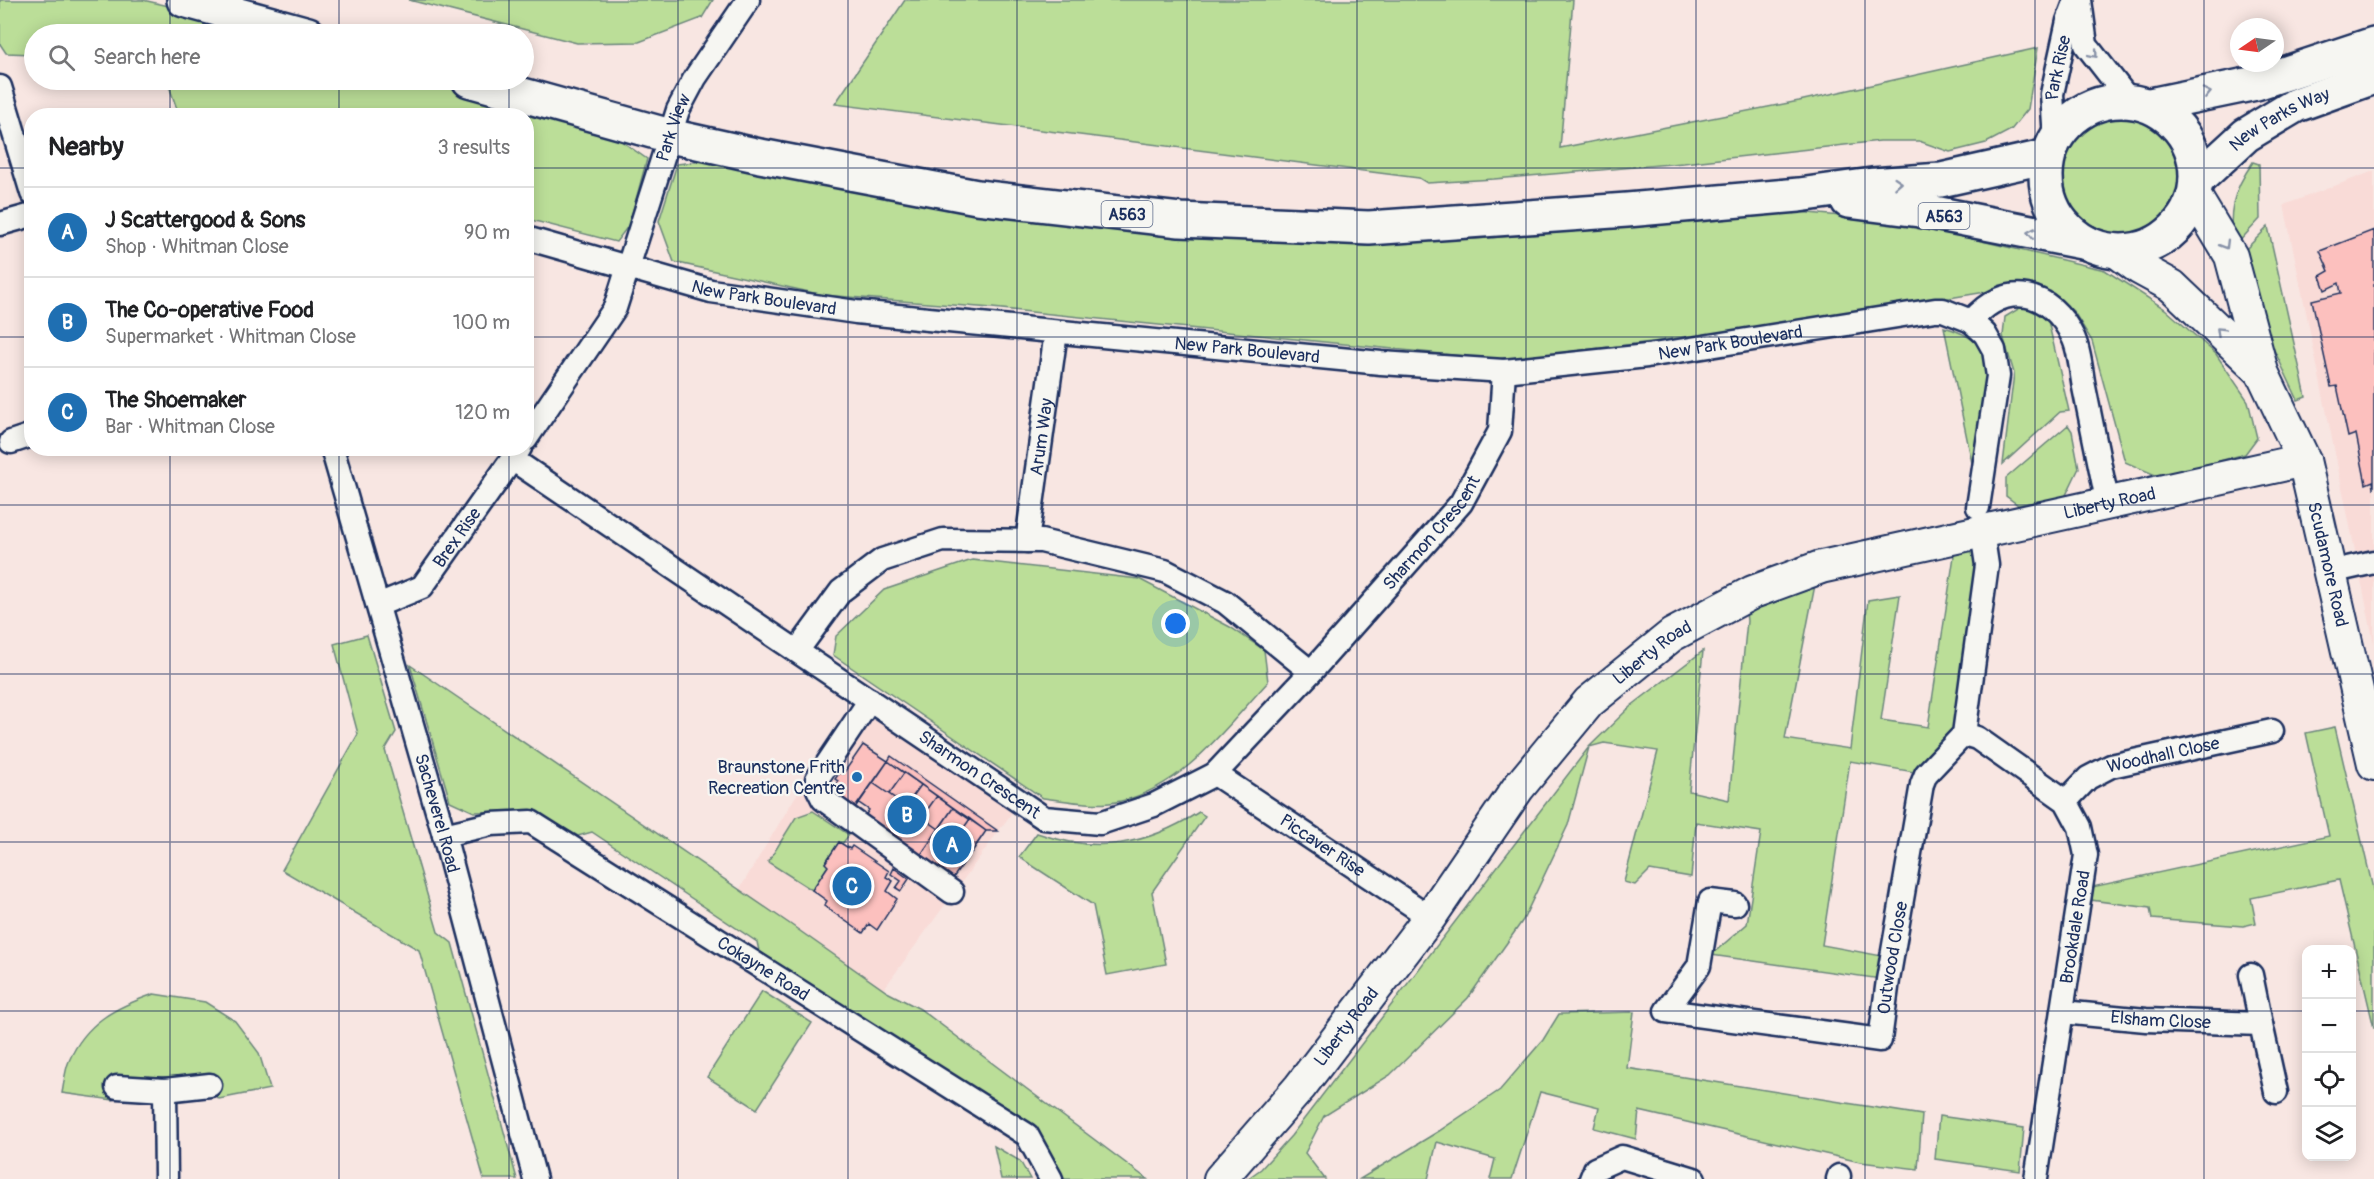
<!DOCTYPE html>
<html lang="en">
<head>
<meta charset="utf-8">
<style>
	:root { --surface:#fff; --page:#f2f2f2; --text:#202124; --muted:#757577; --line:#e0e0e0; --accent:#1f6fb2 }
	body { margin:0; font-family:Pangolin,sans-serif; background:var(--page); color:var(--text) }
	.controls { position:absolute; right:18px; bottom:18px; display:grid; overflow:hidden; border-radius:12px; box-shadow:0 3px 15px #0003 }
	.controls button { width:54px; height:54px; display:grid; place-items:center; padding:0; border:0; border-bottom:2px solid var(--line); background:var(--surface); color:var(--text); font:30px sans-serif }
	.compass { position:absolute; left:2230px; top:18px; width:54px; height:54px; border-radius:50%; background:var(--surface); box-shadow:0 3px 15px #0003; rotate:257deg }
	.you { position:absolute; left:1176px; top:624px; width:21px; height:21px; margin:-15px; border:4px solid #fff; border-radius:50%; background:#1a73e8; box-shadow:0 0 0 9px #1a73e833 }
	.badge { display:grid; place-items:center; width:39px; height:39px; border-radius:50%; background:var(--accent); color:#fff; font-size:20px; font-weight:700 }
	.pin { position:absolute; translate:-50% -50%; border:3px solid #fff; box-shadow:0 2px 6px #0006 }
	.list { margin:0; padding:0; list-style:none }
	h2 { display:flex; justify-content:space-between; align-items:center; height:78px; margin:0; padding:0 24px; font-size:26px }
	h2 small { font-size:20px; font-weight:400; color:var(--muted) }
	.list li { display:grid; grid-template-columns:39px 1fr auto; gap:18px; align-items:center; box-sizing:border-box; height:90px; padding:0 24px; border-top:2px solid var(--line) }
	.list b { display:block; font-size:22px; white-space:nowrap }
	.list p { margin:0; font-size:20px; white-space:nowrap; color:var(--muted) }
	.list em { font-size:20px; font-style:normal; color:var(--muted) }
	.icon { flex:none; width:33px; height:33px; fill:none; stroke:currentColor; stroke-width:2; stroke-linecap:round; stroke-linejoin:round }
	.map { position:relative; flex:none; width:2374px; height:1179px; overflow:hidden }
	.search { position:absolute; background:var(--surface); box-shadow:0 3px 15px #0003; left:24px; top:24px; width:510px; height:66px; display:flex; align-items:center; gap:15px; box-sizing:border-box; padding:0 21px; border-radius:33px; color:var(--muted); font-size:22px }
	.panel { position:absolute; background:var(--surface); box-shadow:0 3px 15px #0003; left:24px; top:108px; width:510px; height:348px; border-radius:24px }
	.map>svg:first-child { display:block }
</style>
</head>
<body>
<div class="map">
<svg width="2374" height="1179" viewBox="0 0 2374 1179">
	<rect width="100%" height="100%" fill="#f8e6e2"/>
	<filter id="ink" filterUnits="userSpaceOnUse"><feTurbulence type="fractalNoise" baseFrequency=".0167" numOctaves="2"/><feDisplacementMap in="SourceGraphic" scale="12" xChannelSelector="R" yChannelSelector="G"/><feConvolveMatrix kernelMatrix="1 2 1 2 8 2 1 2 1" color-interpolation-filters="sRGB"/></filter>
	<g filter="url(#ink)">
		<path fill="#f9dbd7" d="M 2374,171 L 2374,643 L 2284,205 Z
			M 852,703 L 1014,810 L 883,990 L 739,890 Z"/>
		<path fill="#bbde98" stroke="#6b867b" stroke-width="1.5" d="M 0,0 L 143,0 L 289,34 L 34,34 L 34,54 L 6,53 L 0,44 Z
			M 409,0 L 713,0 L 702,18 L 639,42 L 577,43 Z
			M 905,0 L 1573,0 L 1560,148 L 1799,101 L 2038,48 L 2028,109 L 2011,130 L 1986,143 L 1950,152 L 1919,141 L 1880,141 L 1683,163 L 1494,179 L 1427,183 L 1419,178 L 835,104 Z
			M 167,80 L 456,80 L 614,136 L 647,159 L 629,225 L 616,242 L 527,219 L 526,116 L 179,115 Z
			M2062 175a60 60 0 1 1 120 0a60 60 0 1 1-120 0Z
			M 704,161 L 943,205 L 1215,232 L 1475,239 L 1678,223 L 1786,211 L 1897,221 L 2105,270 L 2165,309 L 2216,354 L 2248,401 L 2257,438 L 2245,454 L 2160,477 L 2125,462 L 2092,341 L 2074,312 L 2050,291 L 2010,288 L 1761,329 L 1501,360 L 992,308 L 823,295 L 674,262 L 659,221 L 677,164 Z
			M 2253,162 L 2259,164 L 2260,219 L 2233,248 C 2228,212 2232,192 2253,162 Z
			M 2268,227 L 2306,397 L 2298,400 L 2257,314 L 2235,260 Z
			M 2023,306 L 2047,316 L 2069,411 L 2060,412 L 2003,464 L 2014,373 L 2003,336 L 2005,317 Z
			M 1944,327 C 1958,331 1974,337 1983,350 C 1993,366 1982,441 1980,462 L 1972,463 Z
			M 2068,425 L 2072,431 L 2079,468 L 2065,497 L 2018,505 L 2006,496 L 2006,478 Z
			M 1982,532 L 1964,734 L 1926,774 L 1850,761 L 1822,945 L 1893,958 L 1888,980 L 1711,955 L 1747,924 L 1761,832 L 1696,822 L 1691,877 L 1650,870 L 1635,885 L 1624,882 L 1658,751 L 1604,743 L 1589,747 L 1568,825 L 1523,920 L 1468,998 L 1390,1075 L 1324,1116 L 1305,1153 L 1325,1179 L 1247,1179 L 1261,1169 L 1291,1136 L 1589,747 L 1631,706 L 1703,651 L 1689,791 L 1729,800 L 1747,621 L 1746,612 L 1815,585 L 1785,739 L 1850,749 L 1868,600 L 1900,595 L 1881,720 L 1928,727 L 1956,543 Z
			M 972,560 L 1139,579 L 1230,627 L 1264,650 L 1268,682 C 1226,727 1185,786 1121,801 C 1096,807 1068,801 1043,798 L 833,655 L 836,636 L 884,590 Z
			M 367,635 L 396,732 L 385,750 L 438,932 L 452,943 L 517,1179 L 484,1179 L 419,950 L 282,870 L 358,734 L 334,644 Z
			M 410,665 L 790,924 L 887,992 L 920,1009 L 1147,1179 L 1064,1179 L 1040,1134 L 759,951 L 757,942 L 592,832 L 578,836 L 549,820 L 516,811 L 474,812 L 450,801 Z
			M 2335,727 L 2374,893 L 2374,1028 L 2339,880 L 2251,898 L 2256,923 L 2243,926 L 2152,919 L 2150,908 L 2091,900 L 2092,887 L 2329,836 L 2306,733 Z
			M 813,811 L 849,835 L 842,844 L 839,842 L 825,863 L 828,866 L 812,890 L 768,862 L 796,817 Z
			M 1199,812 L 1205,816 L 1152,892 L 1166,964 L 1107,975 L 1093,905 L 1019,857 L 1037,833 C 1096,854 1146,846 1199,812 Z
			M 762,991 L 812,1023 L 757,1109 L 707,1077 Z
			M 154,994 L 205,1002 L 235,1021 L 259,1053 L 270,1089 L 219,1099 L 209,1085 L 117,1087 L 113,1100 L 62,1093 C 64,1083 65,1070 69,1061 C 86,1022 116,1007 154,994 Z
			M 1634,1012 L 1627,1068 L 1922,1115 L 1918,1169 L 1860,1162 L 1639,1111 L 1636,1139 L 1594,1128 L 1599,1107 L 1540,1092 L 1512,1179 L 1490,1179 L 1495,1159 L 1437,1142 L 1428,1179 L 1360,1179 L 1439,1131 L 1500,1090 L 1543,1040 L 1559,1014 Z
			M 1939,1116 L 2024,1128 L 2020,1171 L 1935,1159 Z
			M 994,1146 L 1020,1161 L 1030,1179 L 1001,1179 Z"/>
		<path fill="#fcc0be" stroke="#1b2f5e" stroke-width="1.5" d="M 2374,230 L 2374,489 L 2373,481 L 2366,484 L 2356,434 L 2348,437 L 2337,386 L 2331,387 L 2312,300 L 2341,293 L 2339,283 L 2325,290 L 2320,276 L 2329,271 L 2320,251 Z
			M 863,745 L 888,761 L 852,812 L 840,804 L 843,799 L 831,790 L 838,781 L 835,779 L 840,772 L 843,774 Z
			M 891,756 L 998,831 L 986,831 L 888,761 Z
			M 888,761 L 986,831 L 953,878 L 947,879 L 862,820 L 869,810 L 859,803 Z
			M 888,761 L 904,773 L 889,794 L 873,783 Z
			M 888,761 L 953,808 L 918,859 L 862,820 L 869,810 L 859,803 Z
			M 904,773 L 921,785 L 906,806 L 889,794 Z
			M 921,785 L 937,796 L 922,817 L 906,806 Z
			M 937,796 L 953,808 L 939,829 L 922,817 Z
			M 953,808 L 970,819 L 955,840 L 939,829 Z
			M 953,808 L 986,831 L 953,878 L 947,879 L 918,859 Z
			M 970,819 L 986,831 L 972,852 L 955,840 Z
			M 839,842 L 850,849 L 852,846 L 889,871 L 886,877 L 893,881 L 887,891 L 897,899 L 877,930 L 869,924 L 863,933 L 824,906 L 827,901 L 812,890 L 828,866 L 825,863 Z
			M 894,868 L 909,879 L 901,891 L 896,888 L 901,881 L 891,874 Z"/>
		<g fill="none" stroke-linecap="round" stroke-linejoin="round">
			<g stroke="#1b2f5e" stroke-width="27">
				<g id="street">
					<path d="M 2080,0 L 2086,45 L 2129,100"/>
					<path d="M 0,87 L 32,193"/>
					<path id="s1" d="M 2055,139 L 2052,94 L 2068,21 L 2076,0"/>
					<path d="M 0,224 L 32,215"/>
					<path id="s2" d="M 526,238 L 711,291 L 856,312 L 1381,363 L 1504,371 L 1647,356 L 1935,310 L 1943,310 L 1971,321 C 2006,280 2051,290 2073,337 C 2080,351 2081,372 2084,387 C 2092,426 2100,466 2108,505"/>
					<path d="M 1971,321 L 1985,334 L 1994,350 L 1998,376 L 1978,507"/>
					<path id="s3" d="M 526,439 L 615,308 L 678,110 L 695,78 L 748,0"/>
					<path d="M 11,442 L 32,435"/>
					<path id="s4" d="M 332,448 L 444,835 L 535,1179"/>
					<path id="s5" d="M 512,459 L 1044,818 L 1100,823 L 1154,805 L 1215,774 L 1311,672 L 1461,503 L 1500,431 L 1504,371"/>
					<path id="s6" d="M 1027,541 L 1056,332"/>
					<path d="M 2330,572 L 2374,562"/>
					<path id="s7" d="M 378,605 L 422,587 L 520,448"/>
					<path d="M 797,651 L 841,591 L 882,560 L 943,540 L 1041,541 L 1165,571 L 1225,602 L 1311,672"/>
					<path d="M 870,700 L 817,779 L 818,789 L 823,799 L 952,892"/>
					<path d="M 1964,734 L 1977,738 L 2066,801 L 2080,827 L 2086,855 L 2036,1179"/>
					<path id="s8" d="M 1215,774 L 1430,917"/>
					<path id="s9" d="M 2066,801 L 2088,778 L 2111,766 L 2272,731"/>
					<path id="s10" d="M 444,835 L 491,824 L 531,822 L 1027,1135 L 1051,1179"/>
					<path id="s11" d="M 1735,904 L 1710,901 L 1699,966 L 1666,1011 L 1880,1040 L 1888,980 L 1922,784 L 1926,774 L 1964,734 L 1987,565 L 1982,532"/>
					<path d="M 2251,975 L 2261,1024"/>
					<path id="s12" d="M 2062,1012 L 2146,1020 L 2261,1024 L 2276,1092"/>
					<path d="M 117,1087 L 165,1090 L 210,1085"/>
					<path d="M 165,1090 L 166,1179"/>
					<path d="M 1591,1179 L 1595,1169 L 1622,1157 L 1694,1179"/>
					<path d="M 1838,1179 L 1839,1176"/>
				</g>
			</g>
			<g stroke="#1b2f5e" stroke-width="36">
				<g id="secondary">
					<path id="s13" d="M 2194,195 L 2231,256 L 2262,372 L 2304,460 L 2374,764"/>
					<path d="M 2116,251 L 2139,268 L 2172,286 L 2261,371"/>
					<path id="s14" d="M 1220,1179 L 1300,1087 L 1430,917 L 1518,788 L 1589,702 L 1672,635 L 1753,592 L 1821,567 L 2304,460"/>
				</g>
			</g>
			<g stroke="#1b2f5e" stroke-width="38">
				<g id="highway">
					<path d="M 184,0 L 308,34"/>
					<path d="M 469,80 L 670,136 L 760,156 L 977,197 L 1180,220 L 1369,228 L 1627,210 L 1799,195 L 1872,185 L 1941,180 L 2048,156"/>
					<circle cx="2121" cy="176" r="75"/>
					<path d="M 2150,105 L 2256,83 L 2374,44"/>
					<path id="s15" d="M 2196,181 L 2246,135 L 2296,105 L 2374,77"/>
					<path d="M 1848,201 L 1919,210 L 2087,243"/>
				</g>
			</g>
			<use href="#street" stroke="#f6f6f2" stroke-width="22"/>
			<use href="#secondary" stroke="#f6f6f2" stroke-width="32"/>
			<use href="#highway" stroke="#f6f6f2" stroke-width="33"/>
		</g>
		<defs><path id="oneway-chevron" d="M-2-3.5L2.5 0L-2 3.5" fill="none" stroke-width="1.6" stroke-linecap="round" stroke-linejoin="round" transform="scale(1.5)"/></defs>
		<g stroke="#8892a8">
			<use href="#oneway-chevron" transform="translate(2094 54) rotate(50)"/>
			<use href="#oneway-chevron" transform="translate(2207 93) rotate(-12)"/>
			<use href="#oneway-chevron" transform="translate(1898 183) rotate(-4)"/>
			<use href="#oneway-chevron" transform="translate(2031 233) rotate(-169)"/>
			<use href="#oneway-chevron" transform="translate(2225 245) rotate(59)"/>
			<use href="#oneway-chevron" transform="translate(2220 331) rotate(-136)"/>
		</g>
	</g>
	<path fill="none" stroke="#1b2f5e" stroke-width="1.5" stroke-opacity="0.55" d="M 170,0 L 170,34M 339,0 L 339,34M 509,0 L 509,34M 678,0 L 678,1179M 848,0 L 848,1179M 1017,0 L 1017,1179M 1187,0 L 1187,1179M 1357,0 L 1357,1179M 1526,0 L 1526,1179M 1696,0 L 1696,1179M 1865,0 L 1865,1179M 2035,0 L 2035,1179M 2204,0 L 2204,1179M 170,80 L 170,116M 339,80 L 339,116M 509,80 L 509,116M 0,168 L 32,168M 526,168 L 2374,168M 0,337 L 32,337M 526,337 L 2374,337M 170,448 L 170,1179M 339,448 L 339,1179M 509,448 L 509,1179M 0,505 L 2374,505M 0,674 L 2374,674M 0,842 L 2374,842M 0,1011 L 2306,1011M 2352,1011 L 2374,1011"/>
	<circle fill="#1f6fb2" stroke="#f6f6f2" stroke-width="2" cx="857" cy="777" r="6"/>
	<g text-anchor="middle" stroke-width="4.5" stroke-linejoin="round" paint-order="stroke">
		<g fill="#f6f6f2" stroke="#5d6b8a" stroke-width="1.5">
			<rect x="1101.5" y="201" width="51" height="26" rx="4.5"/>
			<rect x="1918.5" y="203" width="51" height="26" rx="4.5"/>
		</g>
		<g font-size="16" font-weight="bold" fill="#1b2f5e">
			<text x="1127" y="220">A563</text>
			<text x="1944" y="222">A563</text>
		</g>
		<g font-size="18" fill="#1b2f5e" stroke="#f6f6f2">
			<text dy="6" stroke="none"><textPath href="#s1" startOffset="72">Park Rise</textPath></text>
			<text dy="6" stroke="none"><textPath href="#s15" startOffset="105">New Parks Way</textPath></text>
			<text dy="6" stroke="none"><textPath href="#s3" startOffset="348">Park View</textPath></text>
			<text dy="6" stroke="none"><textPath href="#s2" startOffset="246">New Park Boulevard</textPath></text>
			<text dy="6" stroke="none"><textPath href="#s2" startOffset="1218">New Park Boulevard</textPath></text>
			<text dy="6" stroke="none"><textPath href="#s2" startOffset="732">New Park Boulevard</textPath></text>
			<text dy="6" stroke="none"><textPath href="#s6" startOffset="105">Arum Way</textPath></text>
			<text dy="6" stroke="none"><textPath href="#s14" startOffset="1170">Liberty Road</textPath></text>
			<text dy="6" stroke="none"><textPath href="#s5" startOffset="1148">Sharmon Crescent</textPath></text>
			<text dy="6" stroke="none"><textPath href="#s7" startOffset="108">Brex Rise</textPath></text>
			<text dy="6" stroke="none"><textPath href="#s13" startOffset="396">Scudamore Road</textPath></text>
			<text dy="6" stroke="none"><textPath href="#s14" startOffset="684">Liberty Road</textPath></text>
			<text dy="6" stroke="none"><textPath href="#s9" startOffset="111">Woodhall Close</textPath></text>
			<text dy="6" stroke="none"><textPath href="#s5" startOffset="564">Sharmon Crescent</textPath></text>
			<text dy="6" stroke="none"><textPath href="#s4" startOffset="380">Sacheverel Road</textPath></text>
			<text dy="6" stroke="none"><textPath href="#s8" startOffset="129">Piccaver Rise</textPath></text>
			<text transform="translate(2075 927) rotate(-81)" y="6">Brookdale Road</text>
			<text dy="6" stroke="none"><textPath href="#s11" startOffset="446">Outwood Close</textPath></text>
			<text dy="6" stroke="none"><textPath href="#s10" startOffset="363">Cokayne Road</textPath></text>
			<text dy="6" stroke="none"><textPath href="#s12" startOffset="99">Elsham Close</textPath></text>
			<text dy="6" stroke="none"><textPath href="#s14" startOffset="198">Liberty Road</textPath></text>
		</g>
		<g font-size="18" fill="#1b2f5e" stroke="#f6f6f2" text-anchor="end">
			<text x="845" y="773">Braunstone Frith<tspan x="845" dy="21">Recreation Centre</tspan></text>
		</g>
	</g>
</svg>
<div class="controls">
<button>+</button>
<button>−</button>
<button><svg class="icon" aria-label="locate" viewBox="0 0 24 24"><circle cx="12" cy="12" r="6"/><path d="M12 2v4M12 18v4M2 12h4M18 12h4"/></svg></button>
<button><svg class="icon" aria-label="layers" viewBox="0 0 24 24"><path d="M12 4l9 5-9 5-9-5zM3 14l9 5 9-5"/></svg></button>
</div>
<svg class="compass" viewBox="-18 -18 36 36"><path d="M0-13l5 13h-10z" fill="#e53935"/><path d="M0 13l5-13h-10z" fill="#757577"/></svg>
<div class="you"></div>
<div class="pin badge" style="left:952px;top:845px">A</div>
<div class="pin badge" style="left:907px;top:815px">B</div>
<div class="pin badge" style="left:852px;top:886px">C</div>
<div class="search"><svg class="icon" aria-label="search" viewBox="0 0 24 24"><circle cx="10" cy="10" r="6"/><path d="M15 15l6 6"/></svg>Search here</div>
<section class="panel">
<h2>Nearby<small>3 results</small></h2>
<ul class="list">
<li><span class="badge">A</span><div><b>J Scattergood &amp; Sons</b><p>Shop · Whitman Close</p></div><em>90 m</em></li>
<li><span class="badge">B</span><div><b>The Co-operative Food</b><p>Supermarket · Whitman Close</p></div><em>100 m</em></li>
<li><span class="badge">C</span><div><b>The Shoemaker</b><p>Bar · Whitman Close</p></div><em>120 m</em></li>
</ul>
</section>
</div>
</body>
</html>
